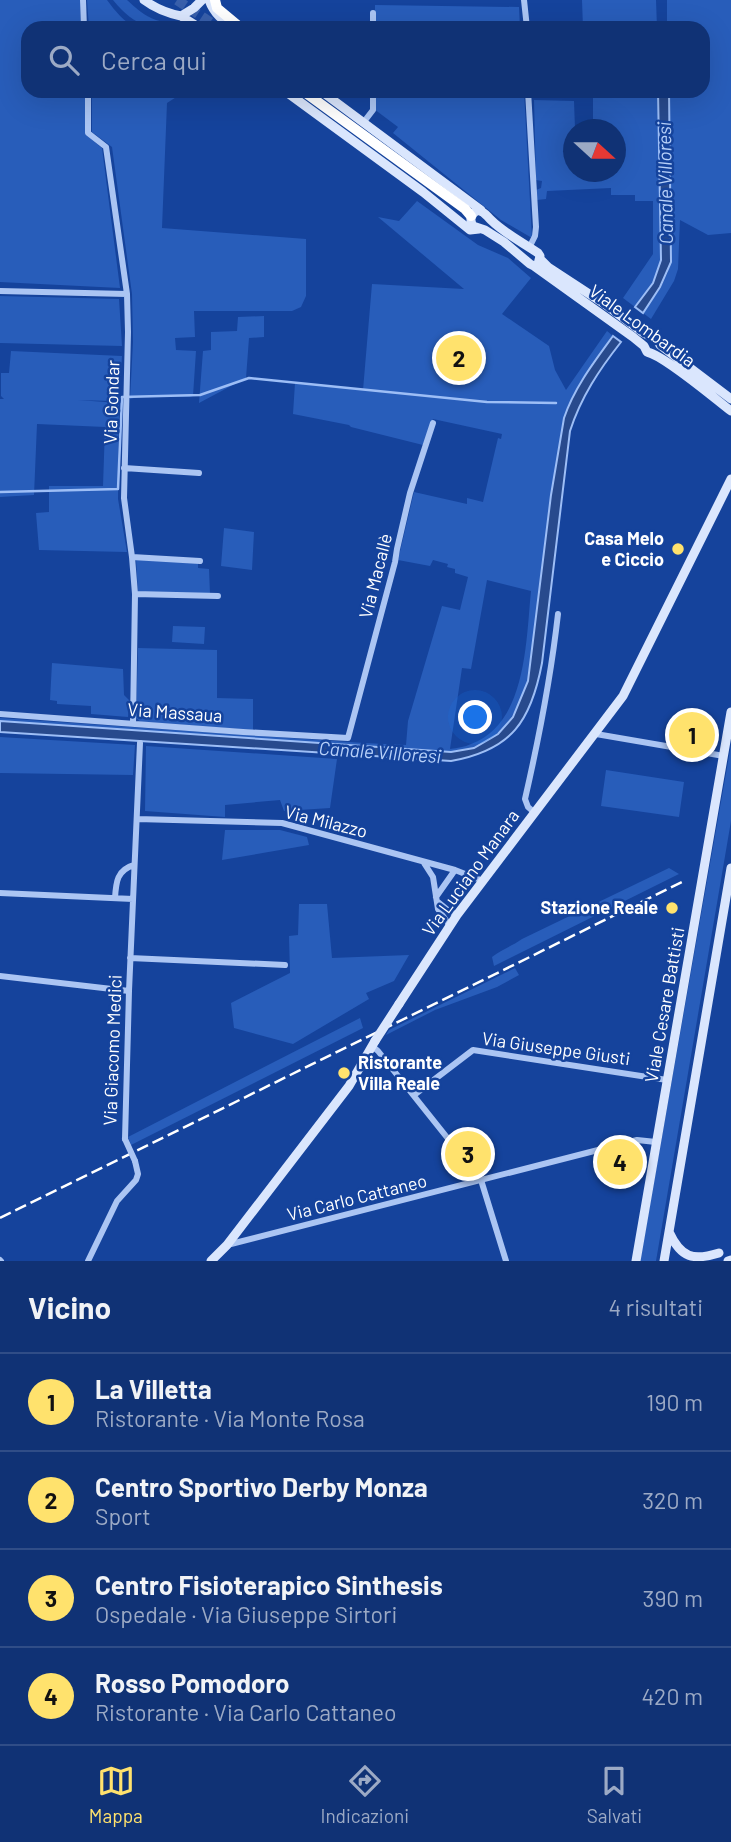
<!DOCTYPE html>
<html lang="it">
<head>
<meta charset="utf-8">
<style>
	:root { --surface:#103275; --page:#1e3e7d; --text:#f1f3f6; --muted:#9caac5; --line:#304d87; --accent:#ffe26d }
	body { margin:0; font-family:Barlow,sans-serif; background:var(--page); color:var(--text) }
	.compass { position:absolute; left:563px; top:119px; width:63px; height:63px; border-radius:50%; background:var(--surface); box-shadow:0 7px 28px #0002; rotate:111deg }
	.you { position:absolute; left:476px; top:718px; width:24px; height:24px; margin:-18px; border:5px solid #fff; border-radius:50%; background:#1a73e8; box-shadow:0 0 0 10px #1a73e833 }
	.badge { display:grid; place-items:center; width:46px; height:46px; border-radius:50%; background:var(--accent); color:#111; font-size:23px; font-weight:700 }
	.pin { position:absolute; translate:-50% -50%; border:4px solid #fff; box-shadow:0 2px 7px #0006 }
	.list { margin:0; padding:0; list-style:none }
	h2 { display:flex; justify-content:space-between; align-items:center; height:91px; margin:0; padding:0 28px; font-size:30px }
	h2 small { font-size:23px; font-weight:400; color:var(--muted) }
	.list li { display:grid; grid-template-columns:46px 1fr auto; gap:21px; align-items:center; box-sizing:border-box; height:98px; padding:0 28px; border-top:2px solid var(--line) }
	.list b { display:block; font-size:26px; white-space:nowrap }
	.list p { margin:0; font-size:23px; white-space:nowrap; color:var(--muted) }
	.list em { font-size:23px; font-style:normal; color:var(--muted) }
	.icon { flex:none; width:38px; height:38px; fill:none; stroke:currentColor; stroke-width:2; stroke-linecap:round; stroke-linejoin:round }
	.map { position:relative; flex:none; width:731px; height:1261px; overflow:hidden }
	.search { position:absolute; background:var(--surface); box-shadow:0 7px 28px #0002; left:21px; right:21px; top:21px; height:77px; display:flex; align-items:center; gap:18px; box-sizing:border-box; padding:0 24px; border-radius:21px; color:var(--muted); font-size:26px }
	.sheet { height:483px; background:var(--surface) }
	nav { display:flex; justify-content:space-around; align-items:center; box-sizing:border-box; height:98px; border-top:2px solid var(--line); background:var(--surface); font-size:19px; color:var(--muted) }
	nav a { display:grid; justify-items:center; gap:4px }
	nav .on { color:var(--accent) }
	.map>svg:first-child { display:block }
</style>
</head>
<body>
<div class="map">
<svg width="731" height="1261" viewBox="0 0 731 1261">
	<rect width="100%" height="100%" fill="#15439c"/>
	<path fill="#285dba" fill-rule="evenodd" d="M 0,0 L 80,0 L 81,28 L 28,28 L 28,91 L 85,91 L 85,134 L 102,148 L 120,288 L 0,282 Z
		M 87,0 L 107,0 C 115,11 124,22 137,28 L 89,28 Z
		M 113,0 L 127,0 C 136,8 144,16 156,20 C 165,23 175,23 183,28 C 150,28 136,28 113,0 Z
		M 582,0 L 656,0 L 657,28 L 583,28 Z
		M 667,0 L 731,0 L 731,233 L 708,235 L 680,220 L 678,269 L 674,281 L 651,319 L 643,313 L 661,287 L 668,272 L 671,224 L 669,91 L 703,91 L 703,28 L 667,28 Z
		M 375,5 L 519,7 L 520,28 L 375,28 Z
		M 92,91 L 181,91 L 181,94 L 167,103 L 162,228 L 306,239 L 306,296 L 301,307 L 292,311 L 194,311 L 195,337 L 175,338 L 176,350 L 196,351 L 193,396 L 190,397 L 138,397 L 130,399 L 133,342 L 132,294 L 112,147 L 92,132 Z
		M 375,91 L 524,91 L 532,238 L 501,220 L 393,133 L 398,127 L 374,109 Z
		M 593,91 L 658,91 L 661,260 L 653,283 L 635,307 L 623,298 L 653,254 L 653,201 L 635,201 L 635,195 L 611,195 L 611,188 L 547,191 L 546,199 L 537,200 L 536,190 L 541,188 L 542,181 L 536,180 L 534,100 L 574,101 L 575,129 L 593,128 ZM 574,130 L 616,130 L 616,172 L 574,172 Z
		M 417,201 L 478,245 L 508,258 L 531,278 L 502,314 L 549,346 L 555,370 L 566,390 L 607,331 L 613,336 C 594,362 574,388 564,418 L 551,495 L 528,681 C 517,710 504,739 473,748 C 466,751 458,751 451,752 L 0,721 L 0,718 L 364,743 L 406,745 L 408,721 L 442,606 L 460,610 L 468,577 L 455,573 L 455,569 L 447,567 L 448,564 L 433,560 L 430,566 L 398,560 L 414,492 L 467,504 L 467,498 L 483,502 L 498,438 L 501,439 L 502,434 L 433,419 L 423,445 L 351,427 L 349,425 L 293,414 L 295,383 L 363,390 L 372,284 L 464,289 L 378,217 L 399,221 ZM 487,580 L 531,591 C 526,639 527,724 471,744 C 465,747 457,748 450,749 L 462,668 L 471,669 Z
		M 0,296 L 119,299 L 122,346 L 0,343 Z
		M 264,316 L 264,337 L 249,338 L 246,378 L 199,403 L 203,351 L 211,350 L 211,332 L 237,331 L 238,317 Z
		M 11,351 L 122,356 L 120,386 L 112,386 L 111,401 L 78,400 L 119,403 L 118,499 L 127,552 L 39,550 L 36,513 L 49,512 L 49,486 L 103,486 L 105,427 L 37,424 L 34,495 L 0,497 L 0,399 L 4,399 L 1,396 L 1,373 L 9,373 Z
		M 224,528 L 254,532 L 252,570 L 221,566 Z
		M 136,559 L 198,563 L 198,568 L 209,569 L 210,594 L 138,592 Z
		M 173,626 L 205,627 L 204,644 L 172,642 Z
		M 138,648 L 217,650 L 217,698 L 253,699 L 253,730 L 141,722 L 136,718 Z
		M 52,663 L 123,669 L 124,695 L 130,701 L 128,717 L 91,714 L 91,706 L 57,704 L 57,701 L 50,700 Z
		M 0,737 L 135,745 L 133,775 L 0,773 Z
		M 731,745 L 731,821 L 656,1261 L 640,1261 Z
		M 146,746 L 337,759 L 330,808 L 284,811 L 280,800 L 225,805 L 225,817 L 145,811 Z
		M 606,770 L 684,782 L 679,817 L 601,806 Z
		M 225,830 L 280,830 L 307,837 L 309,845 L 222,860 Z
		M 669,868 L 679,874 L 494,966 L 492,957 C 501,950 512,946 522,939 Z
		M 299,904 L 327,904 L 332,958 L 409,955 L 394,981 L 366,993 L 369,999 L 293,1044 L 234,1028 L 231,1003 L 290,973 L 289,936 L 298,935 Z
		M 515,968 L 519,975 L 497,987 L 435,1010 L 386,1035 L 389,1030 Z
		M 360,1018 L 363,1028 L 131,1145 L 128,1137 Z"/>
	<path fill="#284a8d" stroke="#9dbef6" stroke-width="2" d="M 658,91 L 669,91 L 671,262 L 660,287 L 643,313 L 635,307 L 653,283 L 661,260 Z
		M 613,336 L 621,342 C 599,370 581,397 570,431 L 542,663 C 531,721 512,750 451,761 L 0,732 L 0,721 L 451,752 L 474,748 L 498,734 L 513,717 L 528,681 L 551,495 L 564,418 C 574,388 594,362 613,336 Z"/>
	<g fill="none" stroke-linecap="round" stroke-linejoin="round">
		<path stroke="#9dbef6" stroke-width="2.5" d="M 0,492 L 118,489 L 122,397 L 200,395 L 249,378 L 487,402 L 556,403"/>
		<path stroke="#385fab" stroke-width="10" stroke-dasharray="10 5" stroke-linecap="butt" d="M 177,0 L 219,28"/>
		<path stroke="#abc5f3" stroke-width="6" d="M 83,0 L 84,28
			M 524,0 L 527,28
			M 373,28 L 373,13
			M 88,91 L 88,133 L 106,147 L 127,294 L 128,332 L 124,498 L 132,557 L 135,594 L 133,724
			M 528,91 L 536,227 L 535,236 L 529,248
			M 363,123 L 373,110 L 373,91
			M 0,291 L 127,294
			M 124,468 L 199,473
			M 132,557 L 200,561
			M 135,594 L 218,596
			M 0,714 L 243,732 L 348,738 L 395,562 L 397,549 L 410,493 L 433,423
			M 596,734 L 724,756
			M 535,813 L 528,807 L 525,799 C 539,738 551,676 558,614
			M 137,819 L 282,823 L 455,870 L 483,881
			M 424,863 L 433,877 L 438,909 L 450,926
			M 0,893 L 133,899
			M 436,897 L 455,870
			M 115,898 C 116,882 117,870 134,865
			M 438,902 L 449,911 L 457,915
			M 130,958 L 285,965
			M 0,976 L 129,991
			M 372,1046 L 378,1051 L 481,1180 L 506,1261
			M 414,1095 L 473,1050 L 667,1080
			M 125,1139 L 129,991 L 140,743
			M 227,1245 L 637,1140 L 656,1142
			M 0,1260 L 1,1261
			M 88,1261 L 117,1201 L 136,1180 L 138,1174 L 135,1161"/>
		<path stroke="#dae6fd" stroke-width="9" d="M 144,0 C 156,9 166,13 181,16 L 194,8 L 202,0
			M 209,0 C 214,14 223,21 235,28
			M 181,16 L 200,28
			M 285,91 L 423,192 L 470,230 L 479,229
			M 321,91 L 481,210
			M 478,210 C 485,212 486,215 491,220 C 504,233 522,242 538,253 L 540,256 L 538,264 L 534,266 L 530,264 L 504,242 L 485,230 L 473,226 C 469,220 471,213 478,210 Z
			M 540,259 L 548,267 L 603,303 L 642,332 L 657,340 L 660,345 L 731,399
			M 534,266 L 633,337 L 644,346 L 647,352 C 665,356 714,398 731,411
			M 399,1004 L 457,915 L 623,696 L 731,479
			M 669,1232 C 681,1258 693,1261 719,1253
			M 211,1261 L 227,1245 L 349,1086 L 375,1041
			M 636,1261 L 731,712
			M 664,1261 L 731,868
			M 728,1261 L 731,1260"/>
		<path stroke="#fff" stroke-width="10" d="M 215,0 L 217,8 L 241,28
			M 303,91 L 465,209 L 471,216"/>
		<path stroke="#fff" stroke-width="2.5" stroke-dasharray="12 5" stroke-linecap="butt" d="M 0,1218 L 682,882"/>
		<path stroke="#abc5f3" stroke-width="6" d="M 125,1139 L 135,1161"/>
		<path stroke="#dae6fd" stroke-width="9" d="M 375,1041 L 399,1004"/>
	</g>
	<g fill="#ffe26d" stroke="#15439c" stroke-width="2.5">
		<circle cx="678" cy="549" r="7"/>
		<circle cx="672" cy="908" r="7"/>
		<circle cx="344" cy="1073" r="7"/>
	</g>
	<g text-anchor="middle" stroke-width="5" stroke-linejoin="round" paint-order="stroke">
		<g font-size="18" fill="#fff" stroke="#15439c">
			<text transform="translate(642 326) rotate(36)" y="6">Viale Lombardia</text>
			<text transform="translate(112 402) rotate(-88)" y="6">Via Gondar</text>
			<text transform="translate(376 576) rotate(-76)" y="6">Via Macallè</text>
			<text transform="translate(175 713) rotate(4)" y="6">Via Massaua</text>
			<text transform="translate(326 822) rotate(14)" y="6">Via Milazzo</text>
			<text transform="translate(471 873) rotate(-54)" y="6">Via Luciano Manara</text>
			<text transform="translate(665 1005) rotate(-80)" y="6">Viale Cesare Battisti</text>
			<text transform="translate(556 1049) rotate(8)" y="6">Via Giuseppe Giusti</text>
			<text transform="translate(113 1050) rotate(-88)" y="6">Via Giacomo Medici</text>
			<text transform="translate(357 1198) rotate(-14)" y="6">Via Carlo Cattaneo</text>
		</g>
		<g font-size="18" font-weight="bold" fill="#fff" stroke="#15439c" text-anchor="end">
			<text x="664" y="545">Casa Melo<tspan x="664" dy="21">e Ciccio</tspan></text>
			<text x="658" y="914">Stazione Reale</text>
			<text x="358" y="1069" text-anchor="start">Ristorante<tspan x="358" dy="21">Villa Reale</tspan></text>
		</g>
		<g font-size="19" font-style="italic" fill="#b7d0f9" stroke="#15439c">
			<text transform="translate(665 183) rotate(-91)" y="7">Canale Villoresi</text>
			<text transform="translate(380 752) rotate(4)" y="7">Canale Villoresi</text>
		</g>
	</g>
</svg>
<svg class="compass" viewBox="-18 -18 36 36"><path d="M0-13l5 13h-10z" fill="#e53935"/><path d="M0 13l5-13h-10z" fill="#9caac5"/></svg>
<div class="you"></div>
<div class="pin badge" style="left:692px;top:735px">1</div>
<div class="pin badge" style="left:459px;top:358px">2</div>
<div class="pin badge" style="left:468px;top:1154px">3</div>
<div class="pin badge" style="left:620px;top:1162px">4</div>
<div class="search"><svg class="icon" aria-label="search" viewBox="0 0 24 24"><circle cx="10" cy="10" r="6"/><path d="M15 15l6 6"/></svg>Cerca qui</div>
</div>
<section class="sheet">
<h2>Vicino<small>4 risultati</small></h2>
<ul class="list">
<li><span class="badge">1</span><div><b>La Villetta</b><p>Ristorante · Via Monte Rosa</p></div><em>190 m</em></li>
<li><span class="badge">2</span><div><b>Centro Sportivo Derby Monza</b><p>Sport</p></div><em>320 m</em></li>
<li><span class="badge">3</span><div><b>Centro Fisioterapico Sinthesis</b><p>Ospedale · Via Giuseppe Sirtori</p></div><em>390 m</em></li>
<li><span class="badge">4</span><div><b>Rosso Pomodoro</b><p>Ristorante · Via Carlo Cattaneo</p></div><em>420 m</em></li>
</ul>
</section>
<nav>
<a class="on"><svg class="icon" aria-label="map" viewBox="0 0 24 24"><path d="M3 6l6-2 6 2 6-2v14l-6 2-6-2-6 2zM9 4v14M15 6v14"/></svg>Mappa</a>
<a><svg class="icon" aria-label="directions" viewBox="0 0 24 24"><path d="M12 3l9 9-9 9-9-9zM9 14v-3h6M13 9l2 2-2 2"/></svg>Indicazioni</a>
<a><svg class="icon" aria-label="saved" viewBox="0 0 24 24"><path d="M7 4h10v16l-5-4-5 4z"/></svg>Salvati</a>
</nav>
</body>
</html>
